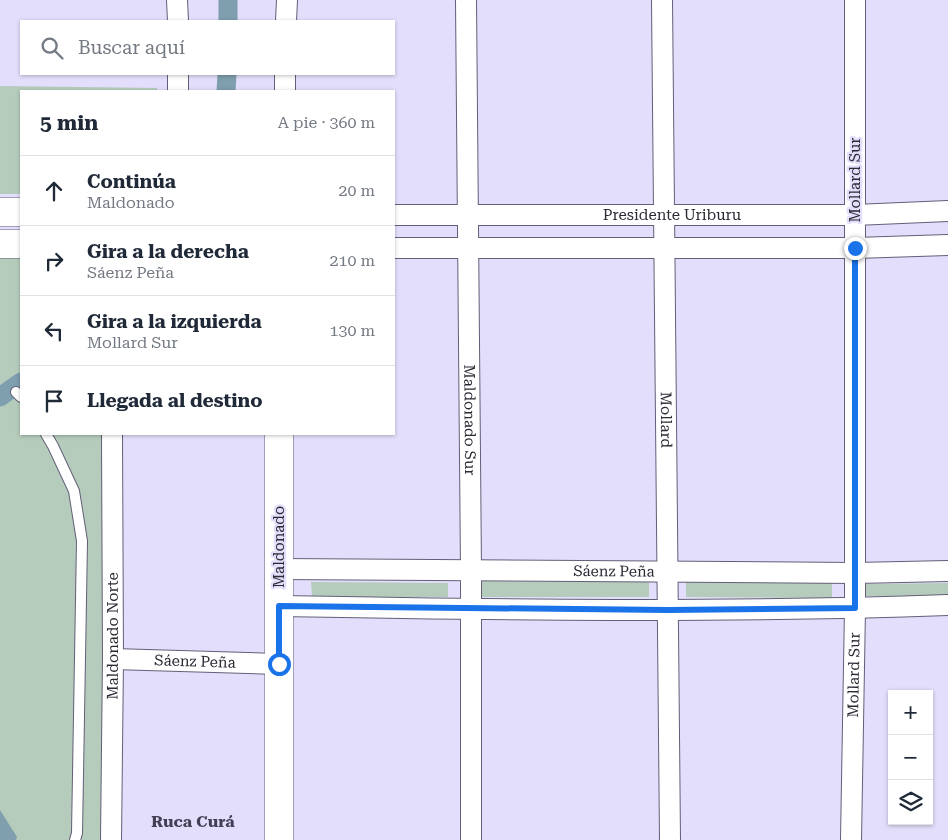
<!DOCTYPE html>
<html lang="es">
<head>
<meta charset="utf-8">
<style>
	:root { --surface:#fff; --page:#f2f2f3; --text:#1f2937; --muted:#747a83; --line:#e0e1e3 }
	body { margin:0; font-family:"Roboto Serif",serif; background:var(--page); color:var(--text) }
	.controls { position:absolute; right:15px; bottom:15px; display:grid; overflow:hidden; border-radius:0px; box-shadow:0 1px 4px #0004 }
	.controls button { width:45px; height:45px; display:grid; place-items:center; padding:0; border:0; border-bottom:1px solid var(--line); background:var(--surface); color:var(--text); font:25px sans-serif }
	.stop { position:absolute; width:15px; height:15px; margin:-11px; border:4px solid #1a73e8; border-radius:50%; background:#fff }
	.stop.end { background:#1a73e8; border-color:#fff; box-shadow:0 1px 5px #0008 }
	.list { margin:0; padding:0; list-style:none }
	h2 { display:flex; justify-content:space-between; align-items:center; height:65px; margin:0; padding:0 20px; font-size:21px }
	h2 small { font-size:16px; font-weight:400; color:var(--muted) }
	.list li { display:grid; grid-template-columns:32px 1fr auto; gap:15px; align-items:center; box-sizing:border-box; height:70px; padding:0 20px; border-top:1px solid var(--line) }
	.list b { display:block; font-size:19px; white-space:nowrap }
	.list p { margin:0; font-size:16px; white-space:nowrap; color:var(--muted) }
	.list em { font-size:16px; font-style:normal; color:var(--muted) }
	.icon { flex:none; width:28px; height:28px; fill:none; stroke:currentColor; stroke-width:2; stroke-linecap:round; stroke-linejoin:round }
	.map { position:relative; flex:none; width:948px; height:840px; overflow:hidden }
	.search { position:absolute; background:var(--surface); box-shadow:0 1px 4px #0004; left:20px; top:20px; width:375px; height:55px; display:flex; align-items:center; gap:12px; box-sizing:border-box; padding:0 18px; border-radius:0px; color:var(--muted); font-size:19px }
	.panel { position:absolute; background:var(--surface); box-shadow:0 1px 4px #0004; left:20px; top:90px; width:375px; height:345px; border-radius:0px }
	.map>svg:first-child { display:block }
</style>
</head>
<body>
<div class="map">
<svg width="948" height="840" viewBox="0 0 948 840">
	<rect width="100%" height="100%" fill="#e3defb"/>
	<path fill="#b5ccbc" d="M 0,86 L 157,88 L 157,91 L 21,91 L 21,194 L 0,194 Z
		M 0,257 L 21,257 L 21,434 L 103,434 L 102,840 L 0,840 Z
		M 482,581 L 649,582 L 649,597 L 482,597 Z
		M 311,582 L 448,583 L 448,597 L 312,597 Z
		M 686,582 L 832,583 L 832,598 L 686,597 Z
		M 948,583 L 948,596 L 866,596 L 866,584 Z"/>
	<path fill="#7f9eae" d="M 0,810 L 17,837 L 16,840 L 0,840 Z"/>
	<g fill="none" stroke-linecap="round" stroke-linejoin="round">
		<path stroke="#7f9eae" stroke-width="19" d="M 228,21 L 228,0
			M 226,91 L 227,74
			M 0,397 L 21,382"/>
		<g stroke="#645f78" stroke-width="12">
			<path id="lane" d="M 16,392 L 21,397
				M 46,434 L 53,446 L 74,491 L 82,541 L 77,833 L 75,840"/>
		</g>
		<g stroke="#645f78" stroke-width="22">
			<g id="street">
				<path d="M 177,0 L 178,21"/>
				<path id="s1" d="M 466,0 L 471,571 L 471,840"/>
				<path id="s2" d="M 662,0 L 670,840"/>
				<path d="M 286,21 L 287,0"/>
				<path d="M 178,74 L 178,91"/>
				<path d="M 285,91 L 285,74"/>
				<path id="s3" d="M 394,215 L 855,215 L 948,211"/>
				<path d="M 394,248 L 855,248 L 948,245"/>
				<path id="s4" d="M 279,569 L 855,573 L 948,571"/>
				<path d="M 279,606 C 502,610 725,613 948,605"/>
				<path id="s5" d="M 113,659 L 279,664"/>
				<path id="s6" d="M 111,840 L 113,659 L 112,434"/>
				<path id="s7" d="M 851,840 L 855,608 L 855,0"/>
			</g>
		</g>
		<g stroke="#645f78" stroke-width="29">
			<path id="secondary" d="M 0,212 L 21,212
				M 0,244 L 21,244
				M 279,840 L 279,434"/>
		</g>
		<use href="#lane" stroke="#fff" stroke-width="10"/>
		<use href="#street" stroke="#fff" stroke-width="20"/>
		<use href="#secondary" stroke="#fff" stroke-width="28"/>
	</g>
	<g fill="none" stroke-linecap="round" stroke-linejoin="round">
		<path stroke="#1a73e8" stroke-width="6" d="M 279,664 L 279,606 L 668,610 L 855,608 L 855,248"/>
	</g>
	<g text-anchor="middle" stroke-width="4.5" stroke-linejoin="round" paint-order="stroke">
		<g font-size="15" fill="#2b2934" stroke="#e3defb">
			<text transform="translate(855 180) rotate(-90)" y="5">Mollard Sur</text>
			<text dy="5" stroke="none"><textPath href="#s3" startOffset="278">Presidente Uriburu</textPath></text>
			<text dy="5" stroke="none"><textPath href="#s1" startOffset="420">Maldonado Sur</textPath></text>
			<text dy="5" stroke="none"><textPath href="#s2" startOffset="420">Mollard</textPath></text>
			<text transform="translate(279 547) rotate(-90)" y="5">Maldonado</text>
			<text dy="5" stroke="none"><textPath href="#s4" startOffset="335">Sáenz Peña</textPath></text>
			<text dy="5" stroke="none"><textPath href="#s6" startOffset="204">Maldonado Norte</textPath></text>
			<text dy="5" stroke="none"><textPath href="#s5" startOffset="82">Sáenz Peña</textPath></text>
			<text dy="5" stroke="none"><textPath href="#s7" startOffset="165">Mollard Sur</textPath></text>
		</g>
		<g font-size="16" font-weight="bold" fill="#443f56" stroke="#e3defb">
			<text x="193" y="827">Ruca Curá</text>
		</g>
	</g>
</svg>
<div class="controls">
<button>+</button>
<button>−</button>
<button><svg class="icon" aria-label="layers" viewBox="0 0 24 24"><path d="M12 4l9 5-9 5-9-5zM3 14l9 5 9-5"/></svg></button>
</div>
<div class="stop" style="left:279px;top:664px"></div>
<div class="stop end" style="left:855px;top:248px"></div>
<div class="search"><svg class="icon" aria-label="search" viewBox="0 0 24 24"><circle cx="10" cy="10" r="6"/><path d="M15 15l6 6"/></svg>Buscar aquí</div>
<section class="panel">
<h2>5 min<small>A pie · 360 m</small></h2>
<ul class="list">
<li><svg class="icon" aria-label="ahead" viewBox="0 0 24 24"><path d="M12 20V5M6 11l6-6 6 6"/></svg><div><b>Continúa</b><p>Maldonado</p></div><em>20 m</em></li>
<li><svg class="icon" aria-label="right" viewBox="0 0 24 24"><path d="M7 20v-9h11M14 6l5 5-5 5"/></svg><div><b>Gira a la derecha</b><p>Sáenz Peña</p></div><em>210 m</em></li>
<li><svg class="icon" aria-label="left" viewBox="0 0 24 24"><path d="M17 20v-9H6M10 6l-5 5 5 5"/></svg><div><b>Gira a la izquierda</b><p>Mollard Sur</p></div><em>130 m</em></li>
<li><svg class="icon" aria-label="arrive" viewBox="0 0 24 24"><path d="M6 21V4h12l-3 4 3 4H6"/></svg><div><b>Llegada al destino</b></div></li>
</ul>
</section>
</div>
</body>
</html>
